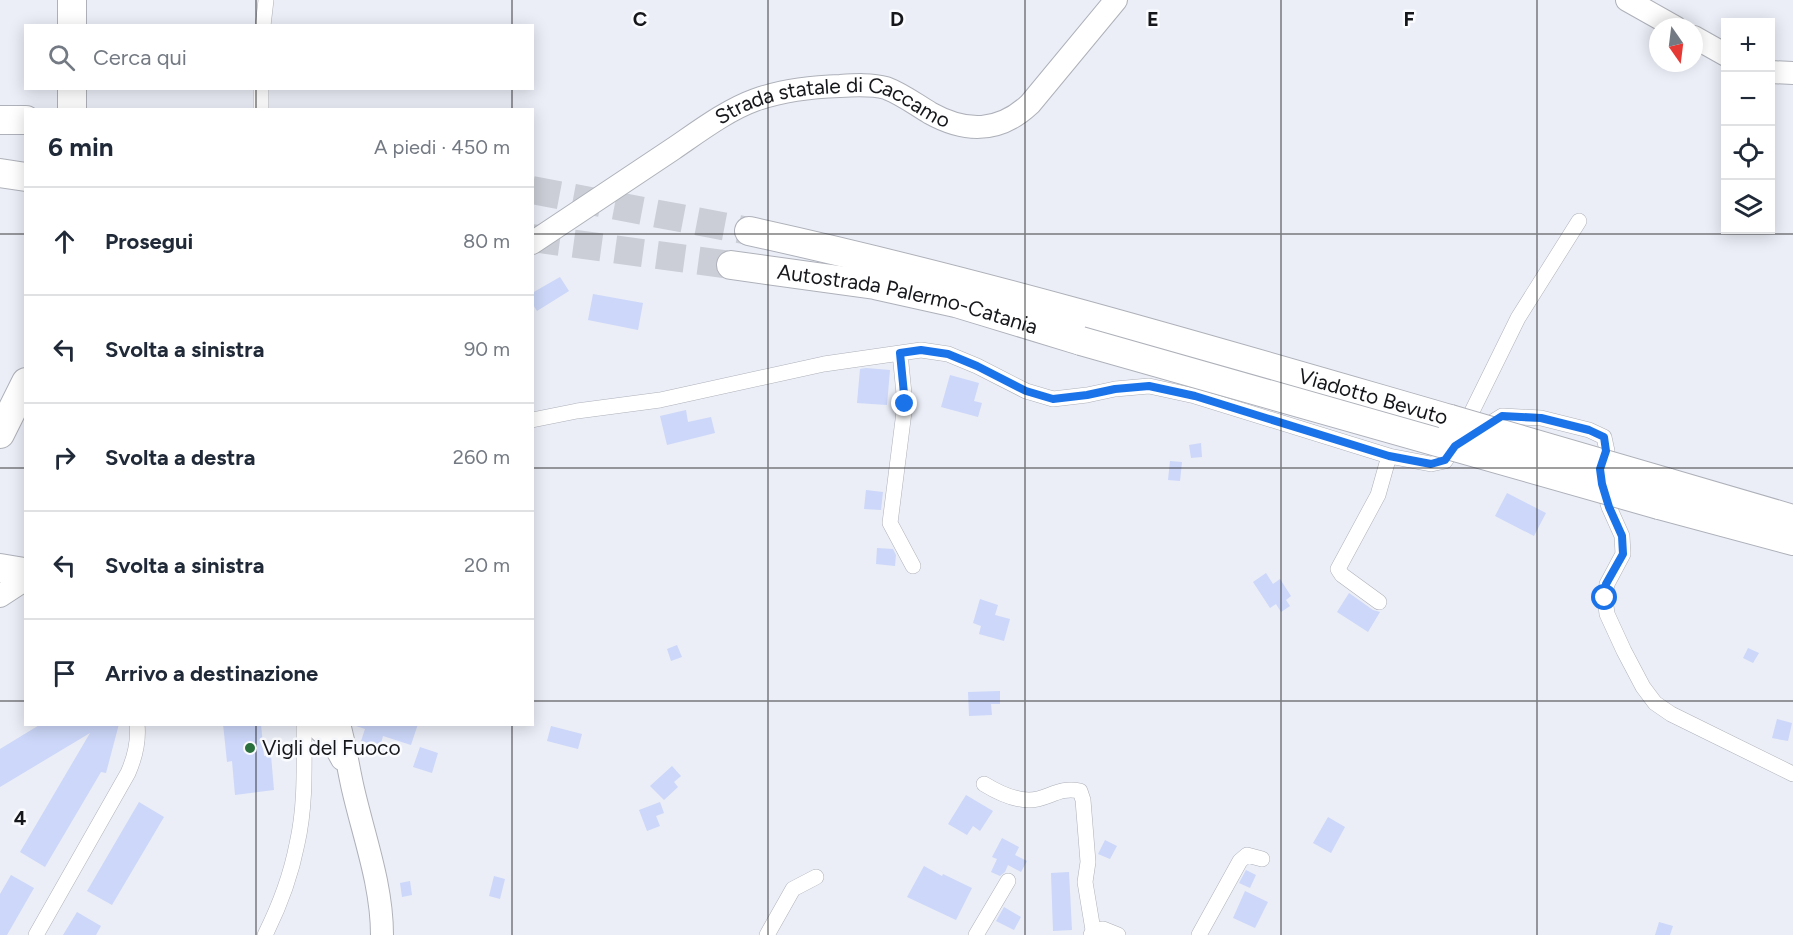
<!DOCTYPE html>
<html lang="it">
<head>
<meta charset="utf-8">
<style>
	:root { --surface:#fff; --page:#f2f2f3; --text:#1f2937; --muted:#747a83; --line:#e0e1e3 }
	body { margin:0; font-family:Figtree,sans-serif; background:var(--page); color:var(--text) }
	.controls { position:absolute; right:18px; top:18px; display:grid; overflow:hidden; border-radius:0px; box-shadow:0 3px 15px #0003 }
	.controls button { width:54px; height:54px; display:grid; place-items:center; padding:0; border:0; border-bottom:2px solid var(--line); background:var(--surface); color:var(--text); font:30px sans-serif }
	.compass { position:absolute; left:1649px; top:18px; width:54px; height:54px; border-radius:50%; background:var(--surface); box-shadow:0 3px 15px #0003; rotate:166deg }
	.stop { position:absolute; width:18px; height:18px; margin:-14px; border:4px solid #1a73e8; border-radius:50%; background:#fff }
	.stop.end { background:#1a73e8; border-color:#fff; box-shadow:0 2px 6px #0008 }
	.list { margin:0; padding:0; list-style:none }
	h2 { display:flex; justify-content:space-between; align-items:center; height:78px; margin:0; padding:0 24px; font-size:26px }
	h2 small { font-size:20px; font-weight:400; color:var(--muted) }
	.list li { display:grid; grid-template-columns:39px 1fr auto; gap:18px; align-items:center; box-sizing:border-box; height:108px; padding:0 24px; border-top:2px solid var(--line) }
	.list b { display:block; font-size:22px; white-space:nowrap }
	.list em { font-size:20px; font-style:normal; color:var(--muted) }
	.icon { flex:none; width:33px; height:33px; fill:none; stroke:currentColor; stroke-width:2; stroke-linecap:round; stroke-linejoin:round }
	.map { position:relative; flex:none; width:1793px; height:935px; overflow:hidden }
	.search { position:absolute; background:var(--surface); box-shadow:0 3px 15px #0003; left:24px; top:24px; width:510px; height:66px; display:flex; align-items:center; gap:15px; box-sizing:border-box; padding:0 21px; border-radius:0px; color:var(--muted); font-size:22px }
	.panel { position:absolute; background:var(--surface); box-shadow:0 3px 15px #0003; left:24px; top:108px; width:510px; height:618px; border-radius:0px }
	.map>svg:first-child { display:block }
</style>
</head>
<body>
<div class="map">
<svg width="1793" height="935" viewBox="0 0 1793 935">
	<rect width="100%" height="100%" fill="#ebeef7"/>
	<path fill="#ccd7f9" d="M 560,277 L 569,291 L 537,311 L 532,303 L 532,293 Z
		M 593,294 L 643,303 L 638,330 L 588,320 Z
		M 866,368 L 890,370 L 887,405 L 857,403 L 860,369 Z
		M 950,375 L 979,383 L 974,401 L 982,403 L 978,417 L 941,407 Z
		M 686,410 L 688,422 L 711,417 L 715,433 L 667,445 L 660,416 Z
		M 1201,443 L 1202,457 L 1191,458 L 1189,445 Z
		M 1170,461 L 1182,462 L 1180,481 L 1168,480 Z
		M 866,490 L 883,492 L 881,510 L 864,509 Z
		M 1507,493 L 1546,513 L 1534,536 L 1495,516 Z
		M 877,548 L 893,549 L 896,555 L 895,566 L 876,564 Z
		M 1266,573 L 1273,584 L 1280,579 L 1291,596 L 1286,600 L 1290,606 L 1281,612 L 1276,604 L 1270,608 L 1253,582 Z
		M 1349,593 L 1373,610 L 1380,612 L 1368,632 L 1337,612 Z
		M 980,599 L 998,605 L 995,615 L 1010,619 L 1004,641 L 979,634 L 981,626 L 973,623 Z
		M 677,645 L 682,657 L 671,661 L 667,649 Z
		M 1748,648 L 1759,653 L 1753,663 L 1743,658 Z
		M 1000,691 L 1000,704 L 991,704 L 992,715 L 969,716 L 968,692 Z
		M 1777,719 L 1792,723 L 1788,741 L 1772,738 Z
		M 41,724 L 119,724 L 106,773 L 101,772 L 45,867 L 20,852 L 90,733 L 0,787 L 0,749 Z
		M 223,724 L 261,724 L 264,756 L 271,755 L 274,790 L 235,795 L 232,761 L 227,762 Z
		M 357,724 L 418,724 L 411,745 L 383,736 L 380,747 L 361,741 L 365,729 L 356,726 Z
		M 551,726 L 582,734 L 578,749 L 547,741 Z
		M 420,747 L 438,753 L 432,773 L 413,767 Z
		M 672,766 L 681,776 L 674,782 L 678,787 L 664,800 L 650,786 Z
		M 966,795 L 993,811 L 980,831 L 973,826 L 967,835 L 948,824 Z
		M 139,802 L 164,817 L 112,905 L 87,891 Z
		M 660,802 L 664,813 L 656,816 L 660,826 L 647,831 L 639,810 Z
		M 1328,817 L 1345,827 L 1331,853 L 1313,843 Z
		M 1002,838 L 1019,847 L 1015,855 L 1027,861 L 1021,872 L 1008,865 L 1005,872 L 1000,876 L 991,872 L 997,859 L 992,857 Z
		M 1105,840 L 1117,846 L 1110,859 L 1098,854 Z
		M 924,866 L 942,876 L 943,874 L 972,888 L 956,920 L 907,897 Z
		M 1246,870 L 1256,875 L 1250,888 L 1239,883 Z
		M 1069,872 L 1072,930 L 1053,931 L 1051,873 Z
		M 11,875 L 34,888 L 7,935 L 0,935 L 0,894 Z
		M 494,876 L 505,879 L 500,899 L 489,896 Z
		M 410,881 L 412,895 L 402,897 L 400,883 Z
		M 1245,891 L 1268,902 L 1255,928 L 1233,918 Z
		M 1004,907 L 1021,917 L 1014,930 L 996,921 Z
		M 77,912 L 101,926 L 96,935 L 63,935 Z
		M 1659,922 L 1673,926 L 1670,935 L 1655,935 Z"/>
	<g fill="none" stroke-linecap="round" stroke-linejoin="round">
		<path stroke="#cbced6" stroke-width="28" stroke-dasharray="28 14" stroke-linecap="butt" d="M 532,190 L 749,231
			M 532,238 L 731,265"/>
		<g stroke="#aeb1b9" stroke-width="16">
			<path id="minor" d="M 263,26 L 266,0
				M 261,88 L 261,110
				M 900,353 L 905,404 L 890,523 L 913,566
				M 532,420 L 577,411 L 660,400 L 824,364 L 921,350 L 948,354 L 977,366 L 1026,391 L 1053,399 L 1087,395 L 1115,389 L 1149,386 L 1195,396 L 1389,456 L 1431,464 L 1445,461 L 1455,446 L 1518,318 L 1579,221
				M 1483,428 L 1502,416 L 1541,418 L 1589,430 L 1604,437 L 1607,451 L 1600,469 L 1602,484 L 1609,507 L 1622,536 L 1623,554 L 1607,584 L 1605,598 L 1607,614 L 1624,651 L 1643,687 L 1655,703 L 1671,714 L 1793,774
				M 1379,602 L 1342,575 L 1338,569 L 1378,495 L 1389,456
				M 984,784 C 997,792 1013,800 1029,800 C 1048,800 1058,786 1080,791 L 1083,800 L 1088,862 L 1085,882 L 1093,930
				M 36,935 L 128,773 C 135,757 139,742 137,724
				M 265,935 C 279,907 291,875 297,844 C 306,805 304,764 304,724
				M 767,935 L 793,889 L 816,877
				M 976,935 L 1008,881
				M 1091,935 L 1093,930 L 1103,929 L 1118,935
				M 1199,935 L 1240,861 L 1247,855 L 1262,859"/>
		</g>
		<g stroke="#aeb1b9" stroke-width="24">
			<g id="secondary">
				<path d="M 1627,0 L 1675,27"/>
				<path d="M 1694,37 L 1726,55"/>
				<path d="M 1770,72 L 1793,73"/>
				<path id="s1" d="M 532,243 C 579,212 626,180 673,149 C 698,132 727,110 755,100 C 783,90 811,87 840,86 C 855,85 872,84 886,88 C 902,94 915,104 930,113 C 966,133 999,133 1030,104 L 1116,0"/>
				<path d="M 0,596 L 26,579"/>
				<path d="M 313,724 C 326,736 334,742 342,759"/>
				<path d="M 339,724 C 345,745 348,767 353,789 C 364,837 382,885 382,935"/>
			</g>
		</g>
		<g stroke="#aeb1b9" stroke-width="30">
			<g id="motorway">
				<path d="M 72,0 L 72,26"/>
				<path d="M 72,88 L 72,110"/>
				<path d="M 0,120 L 26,120"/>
				<path d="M 0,173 L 26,177"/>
				<path id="s2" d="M 749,231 C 986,283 1218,352 1450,419"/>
				<path id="s3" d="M 731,265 L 875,285 L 956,303 L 1081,341"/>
				<path d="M 0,434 L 26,382"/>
				<path d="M 1666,482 L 1793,519"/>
				<path d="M 1659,505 L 1793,541"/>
				<path d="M 0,568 L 24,572"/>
			</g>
		</g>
		<use href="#minor" stroke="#fff" stroke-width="15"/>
		<use href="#secondary" stroke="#fff" stroke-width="22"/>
		<use href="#motorway" stroke="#fff" stroke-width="28"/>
		<g stroke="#aeb1b9" stroke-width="30" stroke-linecap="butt">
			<path id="motorway-bridge" d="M 1081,341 L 1659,505
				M 1450,419 L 1666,482"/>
		</g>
		<use href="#motorway-bridge" stroke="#fff" stroke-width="28"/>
	</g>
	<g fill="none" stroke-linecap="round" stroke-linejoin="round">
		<path stroke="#1a73e8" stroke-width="8" d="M 905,404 L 900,353 L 921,350 L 948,354 L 977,366 L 1026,391 L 1053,399 L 1087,395 L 1115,389 L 1149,386 L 1195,396 L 1389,456 L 1431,464 L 1445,460 L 1455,446 L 1502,416 L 1541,418 L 1589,430 L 1604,437 L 1606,451 L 1600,469 L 1602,484 L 1609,507 L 1622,536 L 1623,554 L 1606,584 L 1605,598"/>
	</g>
	<path fill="none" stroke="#16171a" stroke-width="1.5" stroke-opacity="0.55" d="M 256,0 L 256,26M 512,0 L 512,26M 768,0 L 768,935M 1025,0 L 1025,935M 1281,0 L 1281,935M 1537,0 L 1537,935M 256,88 L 256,110M 512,88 L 512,110M 0,234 L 26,234M 532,234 L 1793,234M 0,468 L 26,468M 532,468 L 1793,468M 0,701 L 26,701M 532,701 L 1793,701M 256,724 L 256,935M 512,724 L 512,935"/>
	<circle fill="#2a703c" stroke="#fafbff" stroke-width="2" cx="250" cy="748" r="6"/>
	<g text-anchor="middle" stroke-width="5" stroke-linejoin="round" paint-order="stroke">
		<g font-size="21" fill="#16171a" stroke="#fafbff">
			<text dy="7" stroke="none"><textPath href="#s1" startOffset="346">Strada statale di Caccamo</textPath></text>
			<text dy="7" stroke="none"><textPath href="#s3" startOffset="180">Autostrada Palermo-Catania</textPath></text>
			<text dy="7" stroke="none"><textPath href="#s2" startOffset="646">Viadotto Bevuto</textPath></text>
		</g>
		<g font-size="21" fill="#16171a" stroke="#fafbff" text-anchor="start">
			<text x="262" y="755">Vigli del Fuoco</text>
		</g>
	</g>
	<g font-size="20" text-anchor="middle" font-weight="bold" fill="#16171a" stroke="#fafbff" stroke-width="5" stroke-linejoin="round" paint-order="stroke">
		<text x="640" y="26">C</text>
		<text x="897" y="26">D</text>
		<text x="1153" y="26">E</text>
		<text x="1409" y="26">F</text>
		<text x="20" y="825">4</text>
	</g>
</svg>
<div class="controls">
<button>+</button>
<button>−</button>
<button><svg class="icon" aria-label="locate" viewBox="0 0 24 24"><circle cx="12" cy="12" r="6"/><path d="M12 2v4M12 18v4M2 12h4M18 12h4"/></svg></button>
<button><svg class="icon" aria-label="layers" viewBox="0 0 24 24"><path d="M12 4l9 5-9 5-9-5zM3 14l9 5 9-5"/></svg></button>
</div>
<svg class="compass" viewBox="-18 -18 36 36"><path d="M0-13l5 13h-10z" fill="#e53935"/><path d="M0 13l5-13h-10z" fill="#747a83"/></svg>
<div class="stop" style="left:1605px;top:598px"></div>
<div class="stop end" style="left:905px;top:404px"></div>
<div class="search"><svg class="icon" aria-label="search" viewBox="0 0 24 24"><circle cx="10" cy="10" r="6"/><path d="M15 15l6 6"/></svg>Cerca qui</div>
<section class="panel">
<h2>6 min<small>A piedi · 450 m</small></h2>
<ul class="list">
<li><svg class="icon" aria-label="ahead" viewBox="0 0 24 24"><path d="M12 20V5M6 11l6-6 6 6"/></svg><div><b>Prosegui</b></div><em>80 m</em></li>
<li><svg class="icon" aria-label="left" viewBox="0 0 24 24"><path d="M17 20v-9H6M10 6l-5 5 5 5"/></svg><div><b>Svolta a sinistra</b></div><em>90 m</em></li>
<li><svg class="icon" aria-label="right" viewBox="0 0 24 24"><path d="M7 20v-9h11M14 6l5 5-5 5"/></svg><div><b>Svolta a destra</b></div><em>260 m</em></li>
<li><svg class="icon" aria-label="left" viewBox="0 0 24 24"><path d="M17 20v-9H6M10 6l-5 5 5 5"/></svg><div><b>Svolta a sinistra</b></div><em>20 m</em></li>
<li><svg class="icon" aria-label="arrive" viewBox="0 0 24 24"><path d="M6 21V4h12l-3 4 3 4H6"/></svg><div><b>Arrivo a destinazione</b></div></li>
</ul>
</section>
</div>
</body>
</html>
